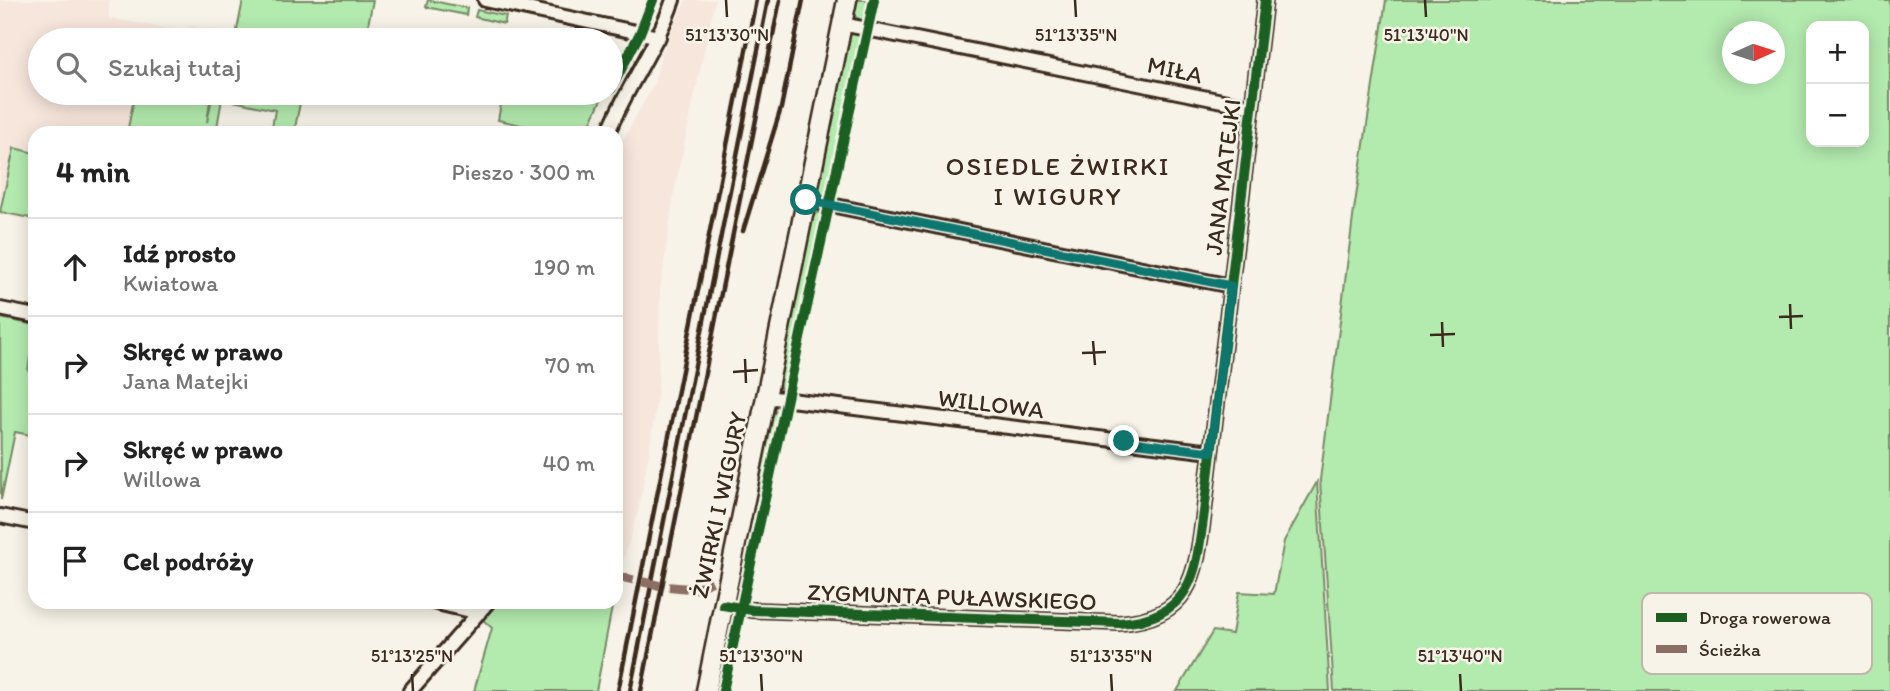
<!DOCTYPE html>
<html lang="pl">
<head>
<meta charset="utf-8">
<style>
	:root { --surface:#fff; --page:#f6f6f6; --text:#222; --muted:#767676; --line:#e0e0e0 }
	body { margin:0; font-family:Itim,sans-serif; background:var(--page); color:var(--text) }
	.controls { position:absolute; right:21px; top:21px; display:grid; overflow:hidden; border-radius:14px; box-shadow:0 4px 18px #0003 }
	.controls button { width:63px; height:63px; display:grid; place-items:center; padding:0; border:0; border-bottom:2px solid var(--line); background:var(--surface); color:var(--text); font:35px sans-serif }
	.compass { position:absolute; left:1722px; top:21px; width:63px; height:63px; border-radius:50%; background:var(--surface); box-shadow:0 4px 18px #0003; rotate:87deg }
	.stop { position:absolute; width:21px; height:21px; margin:-16px; border:5px solid #0f766e; border-radius:50%; background:#fff }
	.stop.end { background:#0f766e; border-color:#fff; box-shadow:0 2px 7px #0008 }
	.list { margin:0; padding:0; list-style:none }
	h2 { display:flex; justify-content:space-between; align-items:center; height:91px; margin:0; padding:0 28px; font-size:30px }
	h2 small { font-size:23px; font-weight:400; color:var(--muted) }
	.list li { display:grid; grid-template-columns:46px 1fr auto; gap:21px; align-items:center; box-sizing:border-box; height:98px; padding:0 28px; border-top:2px solid var(--line) }
	.list b { display:block; font-size:26px; white-space:nowrap }
	.list p { margin:0; font-size:23px; white-space:nowrap; color:var(--muted) }
	.list em { font-size:23px; font-style:normal; color:var(--muted) }
	.icon { flex:none; width:38px; height:38px; fill:none; stroke:currentColor; stroke-width:2; stroke-linecap:round; stroke-linejoin:round }
	.map { position:relative; flex:none; width:1890px; height:691px; overflow:hidden }
	.search { position:absolute; background:var(--surface); box-shadow:0 4px 18px #0003; left:28px; top:28px; width:595px; height:77px; display:flex; align-items:center; gap:18px; box-sizing:border-box; padding:0 24px; border-radius:38px; color:var(--muted); font-size:26px }
	.panel { position:absolute; background:var(--surface); box-shadow:0 4px 18px #0003; left:28px; top:126px; width:595px; height:483px; border-radius:21px }
	.map>svg:first-child { display:block }
</style>
</head>
<body>
<div class="map">
<svg width="1890" height="691" viewBox="0 0 1890 691">
	<rect width="100%" height="100%" fill="#f7f3e8"/>
	<filter id="ink" filterUnits="userSpaceOnUse"><feTurbulence type="fractalNoise" baseFrequency=".0143" numOctaves="2"/><feDisplacementMap in="SourceGraphic" scale="14" xChannelSelector="R" yChannelSelector="G"/><feConvolveMatrix kernelMatrix="1 2 1 2 8 2 1 2 1" color-interpolation-filters="sRGB"/></filter>
	<g filter="url(#ink)">
		<path fill="#f7e6dc" d="M 0,0 L 109,0 L 109,18 L 188,32 L 190,26 L 236,35 L 235,40 L 40,40 L 40,93 L 225,93 L 217,133 L 35,133 L 35,222 L 0,214 Z
			M 686,0 L 715,0 L 674,192 L 660,291 L 658,389 L 650,447 L 638,511 L 623,561 L 616,563 L 616,152 L 654,84 L 661,55 Z"/>
		<path fill="#b3eaae" stroke="#778a66" stroke-width="2" fill-rule="evenodd" d="M 243,0 L 373,0 L 365,40 L 235,40 Z
			M 428,0 L 467,8 L 466,15 L 426,7 Z
			M 856,0 L 871,0 L 866,23 L 854,16 Z
			M 1386,0 L 1890,0 L 1890,691 L 1334,691 L 1320,480 L 1354,210 ZM 1811,26 L 1864,26 L 1864,142 L 1811,142 ZM 1732,32 L 1774,32 L 1774,74 L 1732,74 Z
			M 477,10 L 506,16 L 504,24 L 475,17 Z
			M 860,31 L 865,32 L 827,198 L 822,195 L 818,185 L 847,40 L 850,35 Z
			M 135,93 L 211,93 L 207,122 L 213,93 L 223,93 L 216,133 L 127,133 Z
			M 225,93 L 302,93 L 294,133 L 271,133 L 275,110 L 224,99 Z
			M 503,93 L 604,93 L 586,133 L 558,133 L 498,120 Z
			M 14,148 L 35,153 L 35,219 L 0,212 Z
			M 825,211 L 783,394 L 778,382 L 812,219 L 816,213 Z
			M 0,318 L 35,325 L 28,371 L 35,373 L 35,436 L 15,432 L 1,500 Z
			M 781,406 L 743,578 L 738,577 L 771,416 Z
			M 1317,482 L 1330,691 L 1177,691 L 1213,631 L 1232,634 L 1239,592 L 1274,594 L 1284,541 Z
			M 505,602 L 613,602 L 596,691 L 474,691 L 492,628 L 483,620 L 497,603 L 501,606 Z
			M 735,619 L 720,691 L 715,691 L 728,626 Z"/>
		<g fill="none" stroke-linecap="round" stroke-linejoin="round">
			<g stroke="#3b2a1e" stroke-width="18">
				<path id="minor" d="M 485,0 L 659,37
					M 842,24 L 1252,107
					M 608,133 C 626,87 657,47 673,0
					M 806,200 L 1231,286
					M 0,309 L 35,316
					M 766,397 L 1211,452
					M 0,516 L 35,523
					M 433,602 L 479,613
					M 723,605 L 752,610 L 1119,623 C 1193,618 1196,573 1204,512 L 1265,0
					M 410,691 L 488,602"/>
			</g>
			<g stroke="#3b2a1e" stroke-width="23">
				<path id="secondary" d="M 706,691 L 847,0"/>
			</g>
			<use href="#minor" stroke="#f7f3e8" stroke-width="12"/>
			<use href="#secondary" stroke="#f7f3e8" stroke-width="18"/>
			<path stroke="#3b2a1e" stroke-width="4.5" d="M 743,231 L 781,108 L 803,0
				M 618,691 L 756,0
				M 630,691 L 768,0
				M 641,691 L 780,0"/>
			<path stroke="#8d6e63" stroke-width="9" stroke-dasharray="18 9" stroke-linecap="butt" d="M 616,576 L 662,586 L 696,589 L 717,579"/>
			<g stroke="#f7f3e8" stroke-width="15">
				<path id="cycleway" d="M 611,89 L 640,33 L 653,0
					M 723,605 L 752,610 L 1119,623 C 1193,618 1196,573 1204,512 L 1265,0
					M 723,691 L 874,0"/>
			</g>
			<use href="#cycleway" stroke="#1b5e20" stroke-width="10"/>
		</g>
	</g>
	<g fill="none" stroke-linecap="round" stroke-linejoin="round" filter="url(#ink)">
		<path stroke="#0f766e" stroke-width="9" d="M 806,200 L 1231,286 L 1211,452 L 1124,441"/>
	</g>
	<path fill="none" stroke="#3b2a1e" stroke-width="2.5" d="M 726,0 L 727,17M 1075,0 L 1076,17M 1425,0 L 1426,17M 1790,304 L 1791,329M 1779,317 L 1803,316M 1442,322 L 1443,347M 1430,335 L 1455,334M 1093,341 L 1095,365M 1082,353 L 1106,352M 745,359 L 746,383M 733,372 L 758,370M 412,674 L 413,691M 761,674 L 762,691M 1111,674 L 1112,691M 1460,674 L 1461,691"/>
	<g text-anchor="middle" stroke-width="5" stroke-linejoin="round" paint-order="stroke">
		<g font-size="24" fill="#3b2a1e" stroke="#f7f3e8">
			<text transform="translate(1175 70) rotate(12)" y="8">MIŁA</text>
			<text transform="translate(1223 177) rotate(-83)" y="8">JANA MATEJKI</text>
			<text transform="translate(991 404) rotate(7)" y="8">WILLOWA</text>
			<text transform="translate(719 505) rotate(-78)" y="8">ŻWIRKI I WIGURY</text>
			<text transform="translate(952 597) rotate(2)" y="8">ZYGMUNTA PUŁAWSKIEGO</text>
		</g>
		<g font-size="26" letter-spacing="2" fill="#3b2a1e" stroke="#f7f3e8">
			<text x="1058" y="175">OSIEDLE ŻWIRKI<tspan x="1058" dy="30">I WIGURY</tspan></text>
		</g>
	</g>
	<rect x="1642" y="593" width="230" height="81" rx="10" fill="#f7f3e8" stroke="#bfb7ab" stroke-width="2"/>
	<rect x="1656" y="613" width="31" height="9" fill="#1b5e20"/>
	<rect x="1656" y="645" width="31" height="8" fill="#8d6e63"/>
	<g font-size="19" fill="#3b2a1e">
		<text x="1699" y="624">Droga rowerowa</text>
		<text x="1699" y="656">Ścieżka</text>
	</g>
	<g font-size="18" text-anchor="middle" fill="#3b2a1e" stroke="#f7f3e8" stroke-width="5" stroke-linejoin="round" paint-order="stroke">
		<text x="727" y="41">51°13'30"N</text>
		<text x="1076" y="41">51°13'35"N</text>
		<text x="1426" y="41">51°13'40"N</text>
		<text x="412" y="662">51°13'25"N</text>
		<text x="761" y="662">51°13'30"N</text>
		<text x="1111" y="662">51°13'35"N</text>
		<text x="1460" y="662">51°13'40"N</text>
	</g>
</svg>
<div class="controls">
<button>+</button>
<button>−</button>
</div>
<svg class="compass" viewBox="-18 -18 36 36"><path d="M0-13l5 13h-10z" fill="#e53935"/><path d="M0 13l5-13h-10z" fill="#767676"/></svg>
<div class="stop" style="left:806px;top:200px"></div>
<div class="stop end" style="left:1124px;top:441px"></div>
<div class="search"><svg class="icon" aria-label="search" viewBox="0 0 24 24"><circle cx="10" cy="10" r="6"/><path d="M15 15l6 6"/></svg>Szukaj tutaj</div>
<section class="panel">
<h2>4 min<small>Pieszo · 300 m</small></h2>
<ul class="list">
<li><svg class="icon" aria-label="ahead" viewBox="0 0 24 24"><path d="M12 20V5M6 11l6-6 6 6"/></svg><div><b>Idź prosto</b><p>Kwiatowa</p></div><em>190 m</em></li>
<li><svg class="icon" aria-label="right" viewBox="0 0 24 24"><path d="M7 20v-9h11M14 6l5 5-5 5"/></svg><div><b>Skręć w prawo</b><p>Jana Matejki</p></div><em>70 m</em></li>
<li><svg class="icon" aria-label="right" viewBox="0 0 24 24"><path d="M7 20v-9h11M14 6l5 5-5 5"/></svg><div><b>Skręć w prawo</b><p>Willowa</p></div><em>40 m</em></li>
<li><svg class="icon" aria-label="arrive" viewBox="0 0 24 24"><path d="M6 21V4h12l-3 4 3 4H6"/></svg><div><b>Cel podróży</b></div></li>
</ul>
</section>
</div>
</body>
</html>
